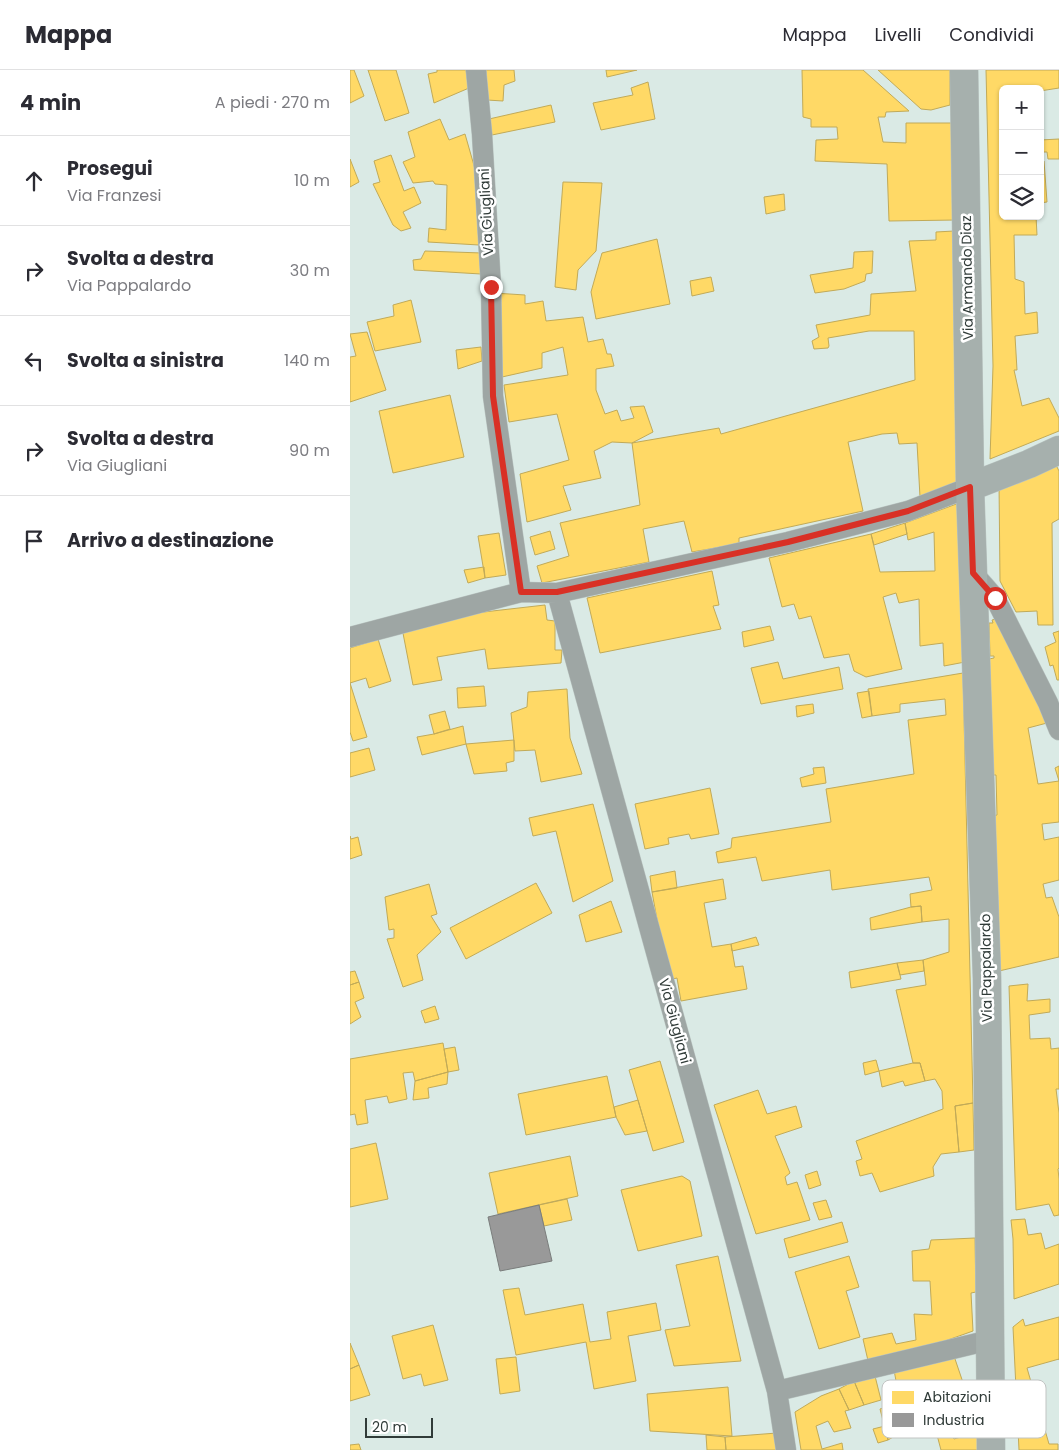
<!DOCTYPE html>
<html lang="it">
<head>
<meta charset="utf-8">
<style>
	:root { --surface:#fff; --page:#f2f2f3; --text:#2b2b33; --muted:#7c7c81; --line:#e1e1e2 }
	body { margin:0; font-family:Poppins,sans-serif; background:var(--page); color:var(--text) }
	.controls { position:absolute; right:15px; top:15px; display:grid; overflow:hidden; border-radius:8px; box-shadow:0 1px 4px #0004 }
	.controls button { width:45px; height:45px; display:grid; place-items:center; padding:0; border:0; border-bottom:1px solid var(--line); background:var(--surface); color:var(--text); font:25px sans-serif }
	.scale { position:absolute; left:15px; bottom:12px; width:68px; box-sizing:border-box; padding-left:5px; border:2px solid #303b38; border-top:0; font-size:14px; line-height:18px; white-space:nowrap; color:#303b38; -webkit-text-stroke:4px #fff; paint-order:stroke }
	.stop { position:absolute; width:15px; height:15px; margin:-11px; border:4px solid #d93025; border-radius:50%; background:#fff }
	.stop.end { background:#d93025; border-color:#fff; box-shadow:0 1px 5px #0008 }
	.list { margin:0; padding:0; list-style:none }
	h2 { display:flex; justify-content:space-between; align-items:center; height:65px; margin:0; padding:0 20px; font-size:21px }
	h2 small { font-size:16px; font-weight:400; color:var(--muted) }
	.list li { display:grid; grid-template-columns:32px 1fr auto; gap:15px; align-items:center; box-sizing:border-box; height:90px; padding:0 20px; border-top:1px solid var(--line) }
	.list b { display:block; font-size:19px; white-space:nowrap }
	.list p { margin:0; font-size:16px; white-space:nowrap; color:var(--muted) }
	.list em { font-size:16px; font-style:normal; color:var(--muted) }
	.icon { flex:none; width:28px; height:28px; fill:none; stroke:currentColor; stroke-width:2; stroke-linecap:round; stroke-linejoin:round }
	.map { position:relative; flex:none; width:709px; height:1380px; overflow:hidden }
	header { display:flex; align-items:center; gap:30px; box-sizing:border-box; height:70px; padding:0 25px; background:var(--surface); border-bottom:1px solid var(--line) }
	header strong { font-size:24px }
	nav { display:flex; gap:28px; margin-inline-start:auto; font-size:18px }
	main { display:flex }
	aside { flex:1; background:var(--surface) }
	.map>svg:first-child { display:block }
</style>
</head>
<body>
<header>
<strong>Mappa</strong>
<nav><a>Mappa</a><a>Livelli</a><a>Condividi</a></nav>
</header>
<main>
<aside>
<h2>4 min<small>A piedi · 270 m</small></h2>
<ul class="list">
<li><svg class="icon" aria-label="ahead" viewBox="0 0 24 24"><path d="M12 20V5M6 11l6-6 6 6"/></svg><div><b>Prosegui</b><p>Via Franzesi</p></div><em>10 m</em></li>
<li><svg class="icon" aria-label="right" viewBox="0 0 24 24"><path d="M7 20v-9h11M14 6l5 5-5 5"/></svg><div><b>Svolta a destra</b><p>Via Pappalardo</p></div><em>30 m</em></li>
<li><svg class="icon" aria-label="left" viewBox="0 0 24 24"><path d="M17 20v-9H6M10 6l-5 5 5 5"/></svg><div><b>Svolta a sinistra</b></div><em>140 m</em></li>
<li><svg class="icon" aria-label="right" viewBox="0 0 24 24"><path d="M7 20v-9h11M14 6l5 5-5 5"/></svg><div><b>Svolta a destra</b><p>Via Giugliani</p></div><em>90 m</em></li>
<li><svg class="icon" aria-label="arrive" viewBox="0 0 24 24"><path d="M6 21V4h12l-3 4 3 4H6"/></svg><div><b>Arrivo a destinazione</b></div></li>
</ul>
</aside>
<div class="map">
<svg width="709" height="1380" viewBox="0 0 709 1380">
	<rect width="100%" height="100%" fill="#daeae5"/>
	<path fill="#ffd966" stroke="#c1aa58" d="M 0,0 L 4,0 L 14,26 L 0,33 Z
		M 18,0 L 46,0 L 59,43 L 35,51 Z
		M 87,0 L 116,0 L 119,18 L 84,33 L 78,4 L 87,2 Z
		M 136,0 L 164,0 L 165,11 L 154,15 L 153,31 L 137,30 Z
		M 256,0 L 287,0 L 257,7 Z
		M 452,0 L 513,0 L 559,41 L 536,42 L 535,47 L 528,47 L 533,72 L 556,73 L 556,53 L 603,53 L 606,150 L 539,151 L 537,94 L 465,91 L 466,70 L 488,69 L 487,57 L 461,57 L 461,49 L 453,47 Z
		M 528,0 L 600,0 L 600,35 L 581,40 L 571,39 Z
		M 636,0 L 709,0 L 709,18 L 690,21 L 690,19 L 653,19 L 653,146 L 686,146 L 687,165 L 664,165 L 665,209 L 674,212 L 675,244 L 687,242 L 688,263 L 665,266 L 667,300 L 664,300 L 672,336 L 699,328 L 709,348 L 709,361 L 640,389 L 643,296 Z
		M 298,12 L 305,49 L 251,60 L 243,33 L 283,25 L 281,18 Z
		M 201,35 L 205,52 L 142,65 L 139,49 Z
		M 90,49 L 99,70 L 115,64 L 125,99 L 129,175 L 78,172 L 79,158 L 96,160 L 97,115 L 85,114 L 83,111 L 63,113 L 53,92 L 65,87 L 58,62 Z
		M 709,69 L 709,89 L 698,89 L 697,82 L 690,82 L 690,70 Z
		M 41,85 L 54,121 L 64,117 L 71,133 L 53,142 L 61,158 L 51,161 L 43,155 L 23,114 L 30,112 L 24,91 Z
		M 0,89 L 9,112 L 0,117 Z
		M 690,91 L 694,91 L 697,132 L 690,133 Z
		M 213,112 L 252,113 L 246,181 L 228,200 L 226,220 L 205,217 Z
		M 434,124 L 435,140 L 416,144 L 414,127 Z
		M 604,161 L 608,414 L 570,427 L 567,373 L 549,374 L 547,363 L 532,364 L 498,372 L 513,441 L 389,468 L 389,474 L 342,482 L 334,451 L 293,459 L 299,492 L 192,513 L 187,496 L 219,486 L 210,453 L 290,435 L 282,373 L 369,358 L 371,364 L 565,310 L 564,261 L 519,261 L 478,268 L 479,276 L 478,278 L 464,279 L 462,271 L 469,267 L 466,255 L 520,245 L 521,224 L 566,221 L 559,171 L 586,170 L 586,162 Z
		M 307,169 L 320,234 L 246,249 L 241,222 L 252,183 Z
		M 75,181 L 132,183 L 131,204 L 64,200 L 63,190 L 71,189 Z
		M 523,181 L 522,203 L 516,204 L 515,211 L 494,219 L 465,223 L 460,205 L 503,198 L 504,182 Z
		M 361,207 L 364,221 L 342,226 L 340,211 Z
		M 144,223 L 175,225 L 175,234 L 193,231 L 196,251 L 233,247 L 238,272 L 253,269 L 257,284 L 261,284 L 264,296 L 246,299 L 246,320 L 255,344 L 267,340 L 271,351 L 284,348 L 280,337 L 294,336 L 303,362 L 282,373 L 262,372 L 244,381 L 251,408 L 213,416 L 221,440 L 177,452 L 170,404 L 219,390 L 207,344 L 159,352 L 154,315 L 218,305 L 213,277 L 192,283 L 192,298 L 152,307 Z
		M 61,230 L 71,272 L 25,281 L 17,252 L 44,246 L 43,235 Z
		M 17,262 L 36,320 L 0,332 L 0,287 L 6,286 L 0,264 Z
		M 131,277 L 132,291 L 108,299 L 106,280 Z
		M 100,325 L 114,387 L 43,403 L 29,341 Z
		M 702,387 L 709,401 L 709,449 L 702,453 L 703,555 L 688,555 L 687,541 L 666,542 L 650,511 L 649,412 Z
		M 609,433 L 615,592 L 594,596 L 593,573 L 570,576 L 569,529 L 549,533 L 546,523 L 533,527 L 552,599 L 516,607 L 504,601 L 499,584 L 474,588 L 461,546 L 449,549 L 444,534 L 432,537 L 419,488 L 521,464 L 530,502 L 585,501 L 584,462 L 558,470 L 555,453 Z
		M 555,453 L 557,464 L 524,475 L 521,464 Z
		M 200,461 L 205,479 L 185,485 L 180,467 Z
		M 149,463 L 156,505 L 135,508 L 128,466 Z
		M 134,497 L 135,508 L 118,513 L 114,500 Z
		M 362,501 L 369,535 L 363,536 L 371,559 L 250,583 L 237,528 Z
		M 195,535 L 197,550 L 205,551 L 205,580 L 212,580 L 211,593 L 138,599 L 135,579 L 87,587 L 92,610 L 63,615 L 52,558 L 90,547 Z
		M 650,548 L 697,653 L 678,658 L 688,714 L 709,711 L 705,698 L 709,696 L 709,752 L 692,754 L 694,770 L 709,767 L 709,810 L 693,814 L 696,828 L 702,827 L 709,847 L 709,887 L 649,901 L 643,746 L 647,745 L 646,705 L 642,705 L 639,589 L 644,588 L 644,586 L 640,586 L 639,553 L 643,553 L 642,550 Z
		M 420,556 L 424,570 L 394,577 L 392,562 Z
		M 709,561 L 709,610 L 707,610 L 703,595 L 700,596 L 695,577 L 706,572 L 703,563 Z
		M 28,569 L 41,611 L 19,618 L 16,608 L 0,613 L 17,667 L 3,671 L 0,662 L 0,578 Z
		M 428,592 L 433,609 L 489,597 L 493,619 L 411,634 L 401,598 Z
		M 613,603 L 623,1033 L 605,1036 L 609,1082 L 591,1084 L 583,1097 L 584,1106 L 530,1122 L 522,1103 L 510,1106 L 506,1091 L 512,1089 L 506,1071 L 593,1039 L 592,1021 L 585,1009 L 575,1011 L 570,993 L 563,993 L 546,920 L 576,915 L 573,890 L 599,882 L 599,849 L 572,852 L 571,836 L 561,837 L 560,824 L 582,820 L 579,807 L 482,820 L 480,800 L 412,811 L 406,787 L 368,793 L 366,782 L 381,778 L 382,768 L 481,752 L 476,719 L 564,704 L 558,650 L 596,645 L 595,629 L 550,634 L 550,642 L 522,646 L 518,619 Z
		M 134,616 L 136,636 L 108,638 L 107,618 Z
		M 217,619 L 220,668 L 232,704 L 191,712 L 185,680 L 165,681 L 161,643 L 177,637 L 178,622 Z
		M 519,621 L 522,646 L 512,648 L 507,623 Z
		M 463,634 L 464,643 L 447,647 L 446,636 Z
		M 95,641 L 100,659 L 84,664 L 79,645 Z
		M 113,656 L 116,674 L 72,685 L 67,667 L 84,664 Z
		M 164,670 L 164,691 L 156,693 L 157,701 L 124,704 L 116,674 Z
		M 19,678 L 25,700 L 0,707 L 0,683 Z
		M 474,697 L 476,713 L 452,717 L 450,708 L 464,704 L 463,698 Z
		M 360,718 L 369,764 L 341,769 L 339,764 L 318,768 L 319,774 L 295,779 L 285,734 Z
		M 243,734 L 263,811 L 223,832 L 206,761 L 183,766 L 179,748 Z
		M 0,766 L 1,769 L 8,767 L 12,785 L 0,789 Z
		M 325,801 L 327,818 L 302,822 L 300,806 Z
		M 373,809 L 376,829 L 354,833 L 362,877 L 381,874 L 385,897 L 393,896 L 397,919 L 331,931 L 327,908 L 318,910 L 302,822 Z
		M 186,813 L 202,843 L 116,889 L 100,858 Z
		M 79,814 L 87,844 L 81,846 L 91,862 L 67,885 L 73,910 L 53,917 L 37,869 L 44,868 L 44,859 L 39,860 L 35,827 Z
		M 261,831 L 272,862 L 236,872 L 229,845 Z
		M 571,836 L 572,852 L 521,860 L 520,848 L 561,837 Z
		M 406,867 L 409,875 L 382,881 L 381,874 Z
		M 573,890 L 574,901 L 550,905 L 547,893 Z
		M 547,893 L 551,909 L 501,918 L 499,902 Z
		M 5,901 L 9,912 L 0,915 L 0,902 Z
		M 9,912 L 14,928 L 5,932 L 11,947 L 0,954 L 0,915 Z
		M 678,914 L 677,931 L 700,929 L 700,942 L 679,945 L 680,969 L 700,968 L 701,979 L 709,978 L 709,1019 L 706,1019 L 709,1043 L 709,1098 L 708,1099 L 709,1109 L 709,1145 L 704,1146 L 699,1134 L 666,1140 L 659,916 Z
		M 85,936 L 89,949 L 75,953 L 71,941 Z
		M 93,973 L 98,1002 L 65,1011 L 63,1002 L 53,1003 L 57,1029 L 39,1033 L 37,1026 L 15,1030 L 18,1053 L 7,1055 L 5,1044 L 0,1045 L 0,989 Z
		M 105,977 L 109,1000 L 98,1002 L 94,979 Z
		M 526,990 L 529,1001 L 515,1005 L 513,993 Z
		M 310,991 L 334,1072 L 303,1081 L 279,1000 Z
		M 563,993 L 570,993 L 575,1011 L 555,1016 L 553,1011 L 532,1017 L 529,1001 Z
		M 98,1002 L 97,1014 L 78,1018 L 79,1028 L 63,1030 L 65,1011 Z
		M 257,1006 L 266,1047 L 176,1065 L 168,1024 Z
		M 408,1020 L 417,1044 L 446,1036 L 452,1057 L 425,1066 L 440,1103 L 435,1107 L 437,1115 L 447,1112 L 460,1150 L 406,1164 L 364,1035 Z
		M 288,1030 L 297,1061 L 275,1065 L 266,1047 L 264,1037 Z
		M 623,1033 L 624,1080 L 609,1082 L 605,1036 Z
		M 26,1073 L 38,1129 L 0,1137 L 0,1079 Z
		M 220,1086 L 228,1126 L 148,1144 L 139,1103 Z
		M 467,1101 L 471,1115 L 459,1119 L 455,1105 Z
		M 332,1106 L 340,1111 L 352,1166 L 288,1181 L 271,1120 Z
		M 217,1129 L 222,1150 L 194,1156 L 189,1135 Z
		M 476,1130 L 482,1147 L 469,1150 L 463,1133 Z
		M 675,1149 L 678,1165 L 691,1163 L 695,1179 L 709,1174 L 709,1214 L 664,1229 L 663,1169 L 661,1150 Z
		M 492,1152 L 498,1172 L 439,1188 L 434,1169 Z
		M 625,1168 L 626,1222 L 621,1223 L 623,1261 L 581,1276 L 519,1295 L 513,1269 L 542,1263 L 546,1274 L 566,1270 L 564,1244 L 582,1245 L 580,1211 L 563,1211 L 562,1181 L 579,1179 L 581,1170 Z
		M 368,1186 L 391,1291 L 324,1296 L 315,1260 L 340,1256 L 326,1195 Z
		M 499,1186 L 509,1217 L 496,1221 L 510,1267 L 469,1279 L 445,1202 Z
		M 169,1218 L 175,1245 L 233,1234 L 240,1272 L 261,1269 L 257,1242 L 306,1233 L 311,1260 L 278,1266 L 286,1311 L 244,1319 L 236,1272 L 166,1285 L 153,1220 Z
		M 709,1247 L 709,1290 L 709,1289 L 677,1298 L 699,1374 L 708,1374 L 708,1380 L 669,1380 L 663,1257 L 673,1249 L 675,1256 Z
		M 83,1255 L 98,1310 L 74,1316 L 71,1304 L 53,1309 L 42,1266 Z
		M 0,1273 L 9,1295 L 0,1299 Z
		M 604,1286 L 622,1339 L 600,1344 L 598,1337 L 573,1344 L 570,1328 L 565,1329 L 564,1324 L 549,1327 L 544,1300 Z
		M 166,1287 L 170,1321 L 150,1324 L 146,1289 Z
		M 9,1295 L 20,1325 L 0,1331 L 0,1299 Z
		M 525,1306 L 531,1330 L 514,1335 L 504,1311 Z
		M 504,1311 L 514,1335 L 499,1340 L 489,1319 Z
		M 378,1317 L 382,1366 L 300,1361 L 297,1324 Z
		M 489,1319 L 499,1340 L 495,1341 L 501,1358 L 484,1362 L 478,1351 L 466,1356 L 472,1379 L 492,1373 L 493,1380 L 451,1380 L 445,1342 L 471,1326 Z
		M 551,1332 L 557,1359 L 538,1370 L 530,1339 Z
		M 535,1356 L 538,1370 L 528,1373 L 523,1359 Z
		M 599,1360 L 604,1369 L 634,1360 L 634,1380 L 591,1380 L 587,1365 Z
		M 427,1363 L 428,1380 L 376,1380 L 375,1367 Z
		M 356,1365 L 375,1367 L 376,1380 L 357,1380 Z
		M 9,1374 L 11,1380 L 0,1380 L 0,1375 Z"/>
	<path fill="#999" stroke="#7a7d7c" d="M 189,1135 L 202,1191 L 150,1201 L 138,1147 Z"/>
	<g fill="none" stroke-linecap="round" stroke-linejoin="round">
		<g stroke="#bac5c2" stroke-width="21">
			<path id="street" d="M 126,0 L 132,64 L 141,217 L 143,326 L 171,522
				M 623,503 L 645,528 L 698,633 L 709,660
				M 207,523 L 427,1321 L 436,1380
				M 0,567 L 171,522 L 207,523 L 438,472 L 558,441 L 620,417
				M 427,1321 L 640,1270"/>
		</g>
		<g stroke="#bac5c2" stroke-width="29">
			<path id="secondary" d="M 614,0 L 620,417 L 637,908 L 641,1380
				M 620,417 L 679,394 L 709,380"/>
		</g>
		<use href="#street" stroke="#9ea6a4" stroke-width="20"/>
		<use href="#secondary" stroke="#a6b0ad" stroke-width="28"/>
	</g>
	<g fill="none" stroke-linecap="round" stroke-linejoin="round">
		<path stroke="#d93025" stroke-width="6" d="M 141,217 L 143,326 L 171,522 L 207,522 L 438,472 L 558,441 L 620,417 L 623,503 L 645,528"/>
	</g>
	<g text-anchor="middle" stroke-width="5" stroke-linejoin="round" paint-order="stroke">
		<g font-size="14" fill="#303b38" stroke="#fff">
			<text transform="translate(136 142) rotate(-93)" y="5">Via Giugliani</text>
			<text transform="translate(617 208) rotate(-91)" y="5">Via Armando Diaz</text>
			<text transform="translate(636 898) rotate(-91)" y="5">Via Pappalardo</text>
			<text transform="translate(325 951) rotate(75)" y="5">Via Giugliani</text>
		</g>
	</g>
	<rect x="532" y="1310" width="164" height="58" rx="8" fill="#fff" stroke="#c1c4c3" stroke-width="1"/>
	<rect x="542" y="1321" width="22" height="13" fill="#ffd966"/>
	<rect x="542" y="1343" width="22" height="14" fill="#999"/>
	<g font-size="14" fill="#303b38">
		<text x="573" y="1332">Abitazioni</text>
		<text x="573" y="1355">Industria</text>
	</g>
</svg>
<div class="controls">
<button>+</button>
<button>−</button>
<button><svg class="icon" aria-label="layers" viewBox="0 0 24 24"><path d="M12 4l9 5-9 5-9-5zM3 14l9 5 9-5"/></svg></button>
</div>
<div class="scale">20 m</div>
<div class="stop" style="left:645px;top:528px"></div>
<div class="stop end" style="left:141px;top:217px"></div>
</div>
</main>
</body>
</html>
